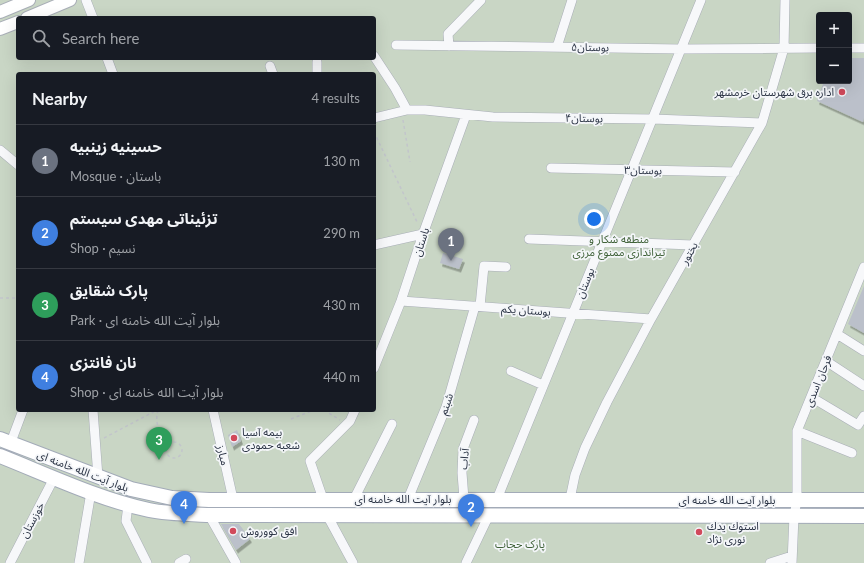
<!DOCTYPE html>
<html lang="en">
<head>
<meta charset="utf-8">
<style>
	:root { --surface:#171b24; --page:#242831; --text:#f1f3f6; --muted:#9ea1a6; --line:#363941; --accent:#d93025 }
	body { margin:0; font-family:Lato,"Noto Sans Arabic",sans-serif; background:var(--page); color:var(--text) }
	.controls { position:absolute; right:12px; top:12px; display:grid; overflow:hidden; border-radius:4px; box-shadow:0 4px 16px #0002 }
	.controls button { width:36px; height:36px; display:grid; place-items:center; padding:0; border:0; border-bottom:1px solid var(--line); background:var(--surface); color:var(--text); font:20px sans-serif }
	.you { position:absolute; left:594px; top:219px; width:14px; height:14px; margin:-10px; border:3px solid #fff; border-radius:50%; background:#1a73e8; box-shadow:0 0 0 6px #1a73e833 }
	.badge { display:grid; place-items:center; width:26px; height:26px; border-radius:50%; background:var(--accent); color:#fff; font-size:13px; font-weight:700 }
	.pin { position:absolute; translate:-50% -33px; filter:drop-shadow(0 1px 2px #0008) }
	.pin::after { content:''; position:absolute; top:21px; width:14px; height:12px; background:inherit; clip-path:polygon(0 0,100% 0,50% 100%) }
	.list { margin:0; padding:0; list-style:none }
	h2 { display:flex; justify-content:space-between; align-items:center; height:52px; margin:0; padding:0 16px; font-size:17px }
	h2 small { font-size:13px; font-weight:400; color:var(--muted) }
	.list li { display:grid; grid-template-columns:26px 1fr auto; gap:12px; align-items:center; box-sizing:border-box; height:72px; padding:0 16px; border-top:1px solid var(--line) }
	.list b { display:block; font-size:15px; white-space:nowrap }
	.list p { margin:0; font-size:13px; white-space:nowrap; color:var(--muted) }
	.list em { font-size:13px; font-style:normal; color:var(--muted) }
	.icon { flex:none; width:22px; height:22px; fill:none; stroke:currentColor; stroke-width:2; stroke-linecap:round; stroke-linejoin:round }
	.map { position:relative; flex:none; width:864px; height:563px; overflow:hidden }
	.search { position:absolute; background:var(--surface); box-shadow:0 4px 16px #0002; left:16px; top:16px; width:360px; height:44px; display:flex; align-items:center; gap:10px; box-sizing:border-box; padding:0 14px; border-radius:4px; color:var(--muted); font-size:15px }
	.panel { position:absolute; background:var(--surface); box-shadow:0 4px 16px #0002; left:16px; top:72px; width:360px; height:340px; border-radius:4px }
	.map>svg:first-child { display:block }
</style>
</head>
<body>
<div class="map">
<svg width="864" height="563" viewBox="0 0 864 563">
	<defs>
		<filter id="shadow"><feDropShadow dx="2" dy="3.5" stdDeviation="0" flood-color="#0004"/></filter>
	</defs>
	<rect width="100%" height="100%" fill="#e4e7ec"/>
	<path fill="#c9d6c5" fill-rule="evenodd" d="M 0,0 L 864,0 L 864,563 L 0,563 ZM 819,15 L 849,15 L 849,81 L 819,81 ZM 18,18 L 374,18 L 374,58 L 18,58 ZM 18,74 L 374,74 L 374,410 L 18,410 Z"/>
	<path fill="#bbc0ca" filter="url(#shadow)" d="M 849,58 L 864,58 L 864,118 L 863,122 L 817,101 L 824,81 L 849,81 Z
		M 443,253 L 463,259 L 459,269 L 440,263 Z
		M 864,286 L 864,333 L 848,324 Z
		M 237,430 L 241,441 L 232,447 L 228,435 Z
		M 221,524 L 239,524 L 250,539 L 236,550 Z"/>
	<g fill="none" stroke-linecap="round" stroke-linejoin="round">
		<g stroke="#a9aeb7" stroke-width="10">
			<path id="street" d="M 86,0 L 93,18
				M 396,45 L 681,49 L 819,48
				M 449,46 L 448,34 L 481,0
				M 557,47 L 572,0
				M 849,48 L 864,48
				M 374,56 L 395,88 L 407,110
				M 107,58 L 113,74
				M 270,66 L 273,74
				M 317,74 L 317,62
				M 374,118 L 407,110 L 425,110 L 493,117 L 653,119 L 762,123
				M 0,150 L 18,165
				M 551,168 L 735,172
				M 529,239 L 693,245
				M 374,245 L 423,234
				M 401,301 L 651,319
				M 480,306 L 484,266 L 506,267
				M 837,334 L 864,351
				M 826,361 L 864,386
				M 374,368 L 401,301 L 423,234 L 466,115
				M 511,371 L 543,385
				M 811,397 L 858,425 L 864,416
				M 93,410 L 98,477
				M 213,410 L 233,499
				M 797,431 L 852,453
				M 11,442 L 23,410
				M 323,499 L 310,461 L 350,421 L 355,410
				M 354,499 L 392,424
				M 408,499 L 446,407 L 475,306
				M 464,499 L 462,473 L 463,449 L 474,420
				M 497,499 L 701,0
				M 570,499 L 575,475 L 585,448 L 607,402 L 651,319 L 762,123 L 784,48 L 785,0
				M 128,505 L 126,521 L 147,563
				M 209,515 L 236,563
				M 327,515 L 353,563
				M 10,563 L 54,478
				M 79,563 L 91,492
				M 179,563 L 186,559
				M 466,563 L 489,515
				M 770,563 L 792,556
				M 792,563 L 794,516 L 797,500 L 797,431 L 864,267"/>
		</g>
		<g stroke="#a9aeb7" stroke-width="14">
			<path id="secondary" d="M 0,12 L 29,0
				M 27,18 L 70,0
				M 0,29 L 18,22"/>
		</g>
		<g stroke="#a3abb8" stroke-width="16">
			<path id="primary" d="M 0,439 L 131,489 L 172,498 L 209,500 L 864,500
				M 0,456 C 48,475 98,499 149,510 C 168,514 189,514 209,515 L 864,516"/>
		</g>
		<path stroke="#c2c5cb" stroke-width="1.5" stroke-dasharray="3 3" stroke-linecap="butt" d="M 403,120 L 410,162
			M 374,132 L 418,224
			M 0,298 L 18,298
			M 158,410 C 154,425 160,434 172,442
			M 324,410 L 340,420
			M 291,419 L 314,410
			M 104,438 L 157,410
			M166 450a8 8 0 1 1 16 0a8 8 0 1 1-16 0Z"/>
		<use href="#street" stroke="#f7f8fa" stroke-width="9"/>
		<use href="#secondary" stroke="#fff" stroke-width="12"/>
		<use href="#primary" stroke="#fff" stroke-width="14"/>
	</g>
	<g fill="#d1495b" stroke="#f4f6f9" stroke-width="1.5">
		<circle cx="842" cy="92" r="4"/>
		<circle cx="234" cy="438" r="4"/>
		<circle cx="233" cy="531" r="4"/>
		<circle cx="699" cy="532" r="4"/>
	</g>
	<g text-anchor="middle" stroke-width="3.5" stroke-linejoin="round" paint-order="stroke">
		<g font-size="11" fill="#2b3445" stroke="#f4f6f9">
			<text transform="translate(590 47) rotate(1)" y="4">بوستان۵</text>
			<text transform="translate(584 118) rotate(1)" y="4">بوستان۴</text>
			<text transform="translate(643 170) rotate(1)" y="4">بوستان۳</text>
			<text transform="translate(421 242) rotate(-72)" y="4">باستان</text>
			<text transform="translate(689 253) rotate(-61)" y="4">بختور</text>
			<text transform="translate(585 283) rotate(-68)" y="4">بوستان</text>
			<text transform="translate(526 310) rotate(4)" y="4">بوستان یکم</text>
			<text transform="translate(818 381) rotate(-68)" y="4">فرحان اسدی</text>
			<text transform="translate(446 404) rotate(-71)" y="4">شبنم</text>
			<text transform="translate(223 455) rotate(77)" y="4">مبارز</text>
			<text transform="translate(464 459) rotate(-84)" y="4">آداب</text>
			<text transform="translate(83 471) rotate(21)" y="4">بلوار آیت الله خامنه ای</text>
			<text x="403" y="503">بلوار آیت الله خامنه ای</text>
			<text x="727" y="504">بلوار آیت الله خامنه ای</text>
			<text transform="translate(32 520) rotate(-62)" y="4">خوزستان</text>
		</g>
		<g font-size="11" fill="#2b3445" stroke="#f4f6f9" text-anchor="start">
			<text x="834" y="96" text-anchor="end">اداره برق شهرستان خرمشهر</text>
			<text x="242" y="436">بیمه آسیا<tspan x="242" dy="13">شعبه حمودی</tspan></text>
			<text x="707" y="530">استوك يدك<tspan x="707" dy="13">نوری نژاد</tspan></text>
			<text x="241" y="535">افق کووروش</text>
		</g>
		<g font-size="11" fill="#3f6138" stroke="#f4f6f9">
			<text x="619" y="243">منطقه شکار و<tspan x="619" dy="13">تیراندازی ممنوع مرزی</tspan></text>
			<text x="520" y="548">پارک حجاب</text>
		</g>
	</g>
</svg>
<div class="controls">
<button>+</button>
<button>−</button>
</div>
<div class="you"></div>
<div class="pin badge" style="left:451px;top:261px;background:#6b7280">1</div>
<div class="pin badge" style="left:471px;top:527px;background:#3f7fe0">2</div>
<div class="pin badge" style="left:159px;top:460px;background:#2e9e5b">3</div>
<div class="pin badge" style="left:184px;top:524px;background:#3f7fe0">4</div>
<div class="search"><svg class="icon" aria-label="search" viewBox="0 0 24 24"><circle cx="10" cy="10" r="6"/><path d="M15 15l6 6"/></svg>Search here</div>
<section class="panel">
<h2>Nearby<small>4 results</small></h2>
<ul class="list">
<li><span class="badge" style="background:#6b7280">1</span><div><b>حسینیه زینبیه</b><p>Mosque · باستان</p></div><em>130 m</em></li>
<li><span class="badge" style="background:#3f7fe0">2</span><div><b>تزئیناتی مهدی سیستم</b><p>Shop · نسیم</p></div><em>290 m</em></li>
<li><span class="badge" style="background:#2e9e5b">3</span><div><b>پارک شقایق</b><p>Park · بلوار آیت الله خامنه ای</p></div><em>430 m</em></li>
<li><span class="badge" style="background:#3f7fe0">4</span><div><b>نان فانتزی</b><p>Shop · بلوار آیت الله خامنه ای</p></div><em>440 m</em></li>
</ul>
</section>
</div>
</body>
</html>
